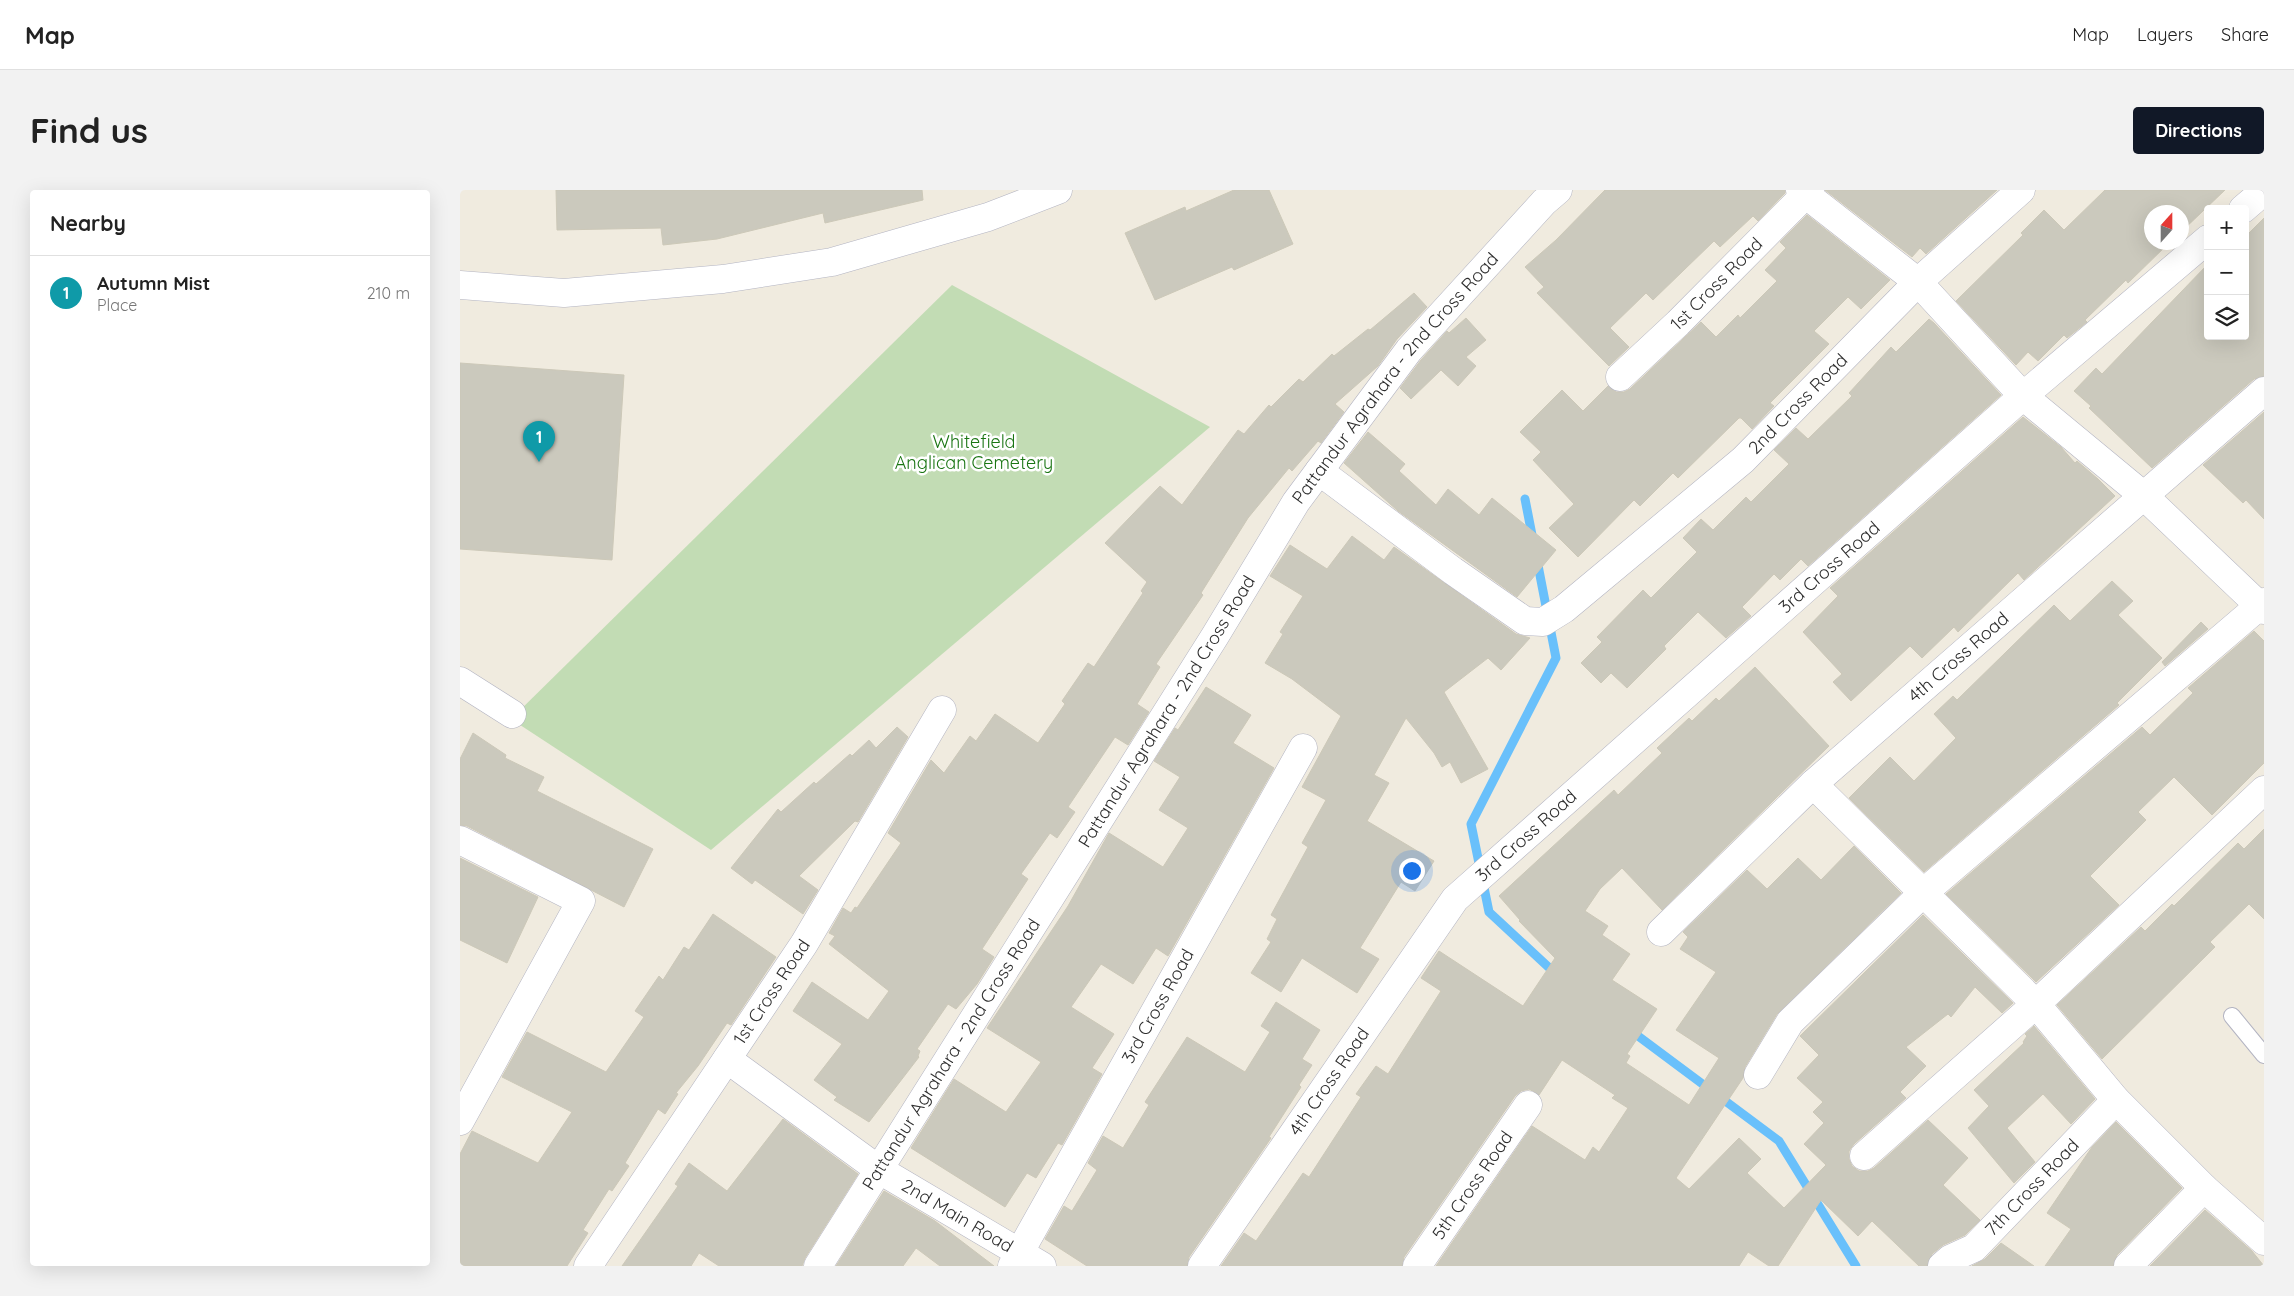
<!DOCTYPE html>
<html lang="en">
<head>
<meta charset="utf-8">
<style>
	:root { --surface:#fff; --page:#f2f2f2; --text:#222; --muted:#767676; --line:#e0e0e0; --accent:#111827 }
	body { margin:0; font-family:Quicksand,sans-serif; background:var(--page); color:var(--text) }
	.controls { position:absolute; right:15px; top:15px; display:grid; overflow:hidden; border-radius:5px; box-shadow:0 5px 20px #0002 }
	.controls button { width:45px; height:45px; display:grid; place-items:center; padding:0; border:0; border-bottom:1px solid var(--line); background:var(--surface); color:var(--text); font:25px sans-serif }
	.compass { position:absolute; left:1684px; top:15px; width:45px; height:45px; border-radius:50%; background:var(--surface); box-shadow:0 5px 20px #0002; rotate:21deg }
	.you { position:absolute; left:951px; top:680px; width:18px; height:18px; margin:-12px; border:4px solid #fff; border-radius:50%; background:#1a73e8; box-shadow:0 0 0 8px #1a73e833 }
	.badge { display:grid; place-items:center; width:32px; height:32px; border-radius:50%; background:var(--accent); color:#fff; font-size:16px; font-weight:700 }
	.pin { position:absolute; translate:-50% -41px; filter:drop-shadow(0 1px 2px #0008) }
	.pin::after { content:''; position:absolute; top:26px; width:18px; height:15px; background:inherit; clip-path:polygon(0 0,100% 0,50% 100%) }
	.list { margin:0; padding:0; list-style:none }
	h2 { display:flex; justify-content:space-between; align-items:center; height:65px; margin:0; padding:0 20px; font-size:21px }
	h2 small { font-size:16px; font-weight:400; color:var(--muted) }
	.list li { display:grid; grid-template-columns:32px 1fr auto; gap:15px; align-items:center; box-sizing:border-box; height:75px; padding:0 20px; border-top:1px solid var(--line) }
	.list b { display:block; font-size:19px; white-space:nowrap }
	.list p { margin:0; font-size:16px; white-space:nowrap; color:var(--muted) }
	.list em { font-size:16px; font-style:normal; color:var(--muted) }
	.icon { flex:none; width:28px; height:28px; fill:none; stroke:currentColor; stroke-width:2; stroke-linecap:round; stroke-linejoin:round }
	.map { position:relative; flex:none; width:1804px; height:1076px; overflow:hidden; border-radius:5px }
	header { display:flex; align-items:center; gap:30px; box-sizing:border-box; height:70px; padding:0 25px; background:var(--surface); border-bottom:1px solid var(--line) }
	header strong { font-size:24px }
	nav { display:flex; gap:28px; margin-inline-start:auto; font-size:18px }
	.intro { display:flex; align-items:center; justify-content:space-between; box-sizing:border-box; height:120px; padding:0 30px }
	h1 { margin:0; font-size:35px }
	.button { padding:12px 22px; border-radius:5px; background:var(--accent); color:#fff; font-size:18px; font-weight:700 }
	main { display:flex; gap:30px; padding:0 30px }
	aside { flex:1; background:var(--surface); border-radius:5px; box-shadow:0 5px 20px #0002 }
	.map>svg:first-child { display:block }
</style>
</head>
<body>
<header>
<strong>Map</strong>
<nav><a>Map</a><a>Layers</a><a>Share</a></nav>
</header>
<div class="intro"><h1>Find us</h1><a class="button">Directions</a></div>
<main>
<aside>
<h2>Nearby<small></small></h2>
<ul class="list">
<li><span class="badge" style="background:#0f9aa8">1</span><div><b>Autumn Mist</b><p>Place</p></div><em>210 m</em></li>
</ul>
</aside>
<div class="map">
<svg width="1804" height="1076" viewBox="0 0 1804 1076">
	<rect width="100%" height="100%" fill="#f0ebdf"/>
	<path fill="#c2dcb4" d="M 492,95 L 750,237 L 251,660 L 51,529 Z"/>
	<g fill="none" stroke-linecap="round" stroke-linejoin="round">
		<path stroke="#69c0fb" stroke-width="9" d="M 1065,309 L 1073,350
			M 1077,370 L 1096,468 L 1011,634 L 1029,722 L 1098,786
			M 1170,840 L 1319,951 L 1396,1076"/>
	</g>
	<path fill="#cbc9bd" stroke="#ccc8b8" d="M 96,0 L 462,0 L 463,10 L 365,33 L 363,23 L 257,49 L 203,55 L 201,38 L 97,40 Z
		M 774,0 L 809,0 L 833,54 L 774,80 L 772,77 L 695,110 L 665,43 L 725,17 L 726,21 Z
		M 1145,0 L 1325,0 L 1325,3 L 1298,31 L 1293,26 L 1260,57 L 1254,51 L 1193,110 L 1186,103 L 1150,138 L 1169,157 L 1149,176 L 1077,103 L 1084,97 L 1065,77 L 1096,50 Z
		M 1365,0 L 1537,0 L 1466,64 L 1460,58 L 1452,67 Z
		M 1645,0 L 1765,0 L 1722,41 L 1722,22 L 1692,22 L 1692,52 L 1710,52 L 1668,93 L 1666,90 L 1625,130 L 1627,132 L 1607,148 L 1604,145 L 1578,171 L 1568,162 L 1556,175 L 1496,111 L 1563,45 L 1561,43 L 1584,20 L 1604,40 Z
		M 1347,25 L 1430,90 L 1401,119 L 1388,107 L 1354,141 L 1369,154 L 1310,213 L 1314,216 L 1292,239 L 1281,228 L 1279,228 L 1218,288 L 1213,283 L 1180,316 L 1174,310 L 1118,367 L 1089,338 L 1114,314 L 1073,270 L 1081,262 L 1060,242 L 1102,200 L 1123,221 L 1148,196 L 1156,202 L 1164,202 L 1170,199 L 1241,132 L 1256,147 L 1278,125 L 1280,128 L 1317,91 L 1305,80 L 1326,58 L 1320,52 Z
		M 1804,28 L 1804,186 L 1794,189 L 1692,278 L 1629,218 L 1631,216 L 1614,201 L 1636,178 L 1642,184 L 1748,74 L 1748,146 L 1785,146 L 1785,47 Z
		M 954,103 L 967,117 L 937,149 L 918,176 L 875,214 L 884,222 L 861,253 L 858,251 L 832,281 L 829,278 L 788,328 L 741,403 L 743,405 L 696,474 L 700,477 L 677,514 L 689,522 L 668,555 L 655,547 L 608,617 L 615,622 L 597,648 L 590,643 L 561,684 L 568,689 L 522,759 L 534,767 L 517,794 L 496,819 L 488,814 L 457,859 L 460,861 L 458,866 L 459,867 L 409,932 L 374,910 L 377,907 L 354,890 L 382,854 L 333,821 L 352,792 L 408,830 L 429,801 L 369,754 L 375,746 L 369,743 L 383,718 L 391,723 L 395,717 L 397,718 L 441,653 L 428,643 L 471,570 L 484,583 L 510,546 L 516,551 L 535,524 L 578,553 L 605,514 L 602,511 L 628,473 L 634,477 L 683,403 L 681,401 L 687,392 L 645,353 L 700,296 L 722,315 L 778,240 L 784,244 L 809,215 L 811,217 L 839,189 L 843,192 L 872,164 L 874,166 L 908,139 L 910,140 Z
		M 1006,128 L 1026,150 L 1006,167 L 1016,176 L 998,196 L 981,180 L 951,209 L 940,198 L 961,170 L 987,141 L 989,143 Z
		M 1469,129 L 1474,133 L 1541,205 L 1348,376 L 1341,369 L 1320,390 L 1314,384 L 1282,417 L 1291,426 L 1266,448 L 1238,422 L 1204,456 L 1206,459 L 1167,498 L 1151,483 L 1141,493 L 1121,473 L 1142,452 L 1137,447 L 1183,400 L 1191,408 L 1237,362 L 1223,348 L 1241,329 L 1253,340 L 1286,307 L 1291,312 L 1329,274 L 1314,260 L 1336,238 L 1348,249 L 1392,206 L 1389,203 L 1431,157 L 1436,162 Z
		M 0,173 L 164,185 L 152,370 L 0,359 Z
		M 1804,222 L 1804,329 L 1786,310 L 1783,313 L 1743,275 Z
		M 1563,227 L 1601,257 L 1615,273 L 1617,271 L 1638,289 L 1655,306 L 1564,390 L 1558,383 L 1498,442 L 1494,437 L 1462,468 L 1450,456 L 1391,511 L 1373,492 L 1382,484 L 1343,442 L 1378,406 L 1370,398 Z
		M 908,242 L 945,274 L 939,281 L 976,315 L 988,299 L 1019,325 L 1032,308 L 1096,360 L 1057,407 L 938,321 L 884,273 Z
		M 892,346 L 924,370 L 934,357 L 1056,444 L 1070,448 L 1041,480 L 1028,468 L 984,502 L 1028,579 L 1001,593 L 990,572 L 982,577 L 974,563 L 946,528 L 914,585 L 929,593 L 907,631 L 974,671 L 955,701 L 941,692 L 900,758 L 919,769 L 897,803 L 842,768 L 821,802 L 791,783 L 811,752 L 807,749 L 817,729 L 811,725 L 848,657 L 842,653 L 866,610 L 842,597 L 881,526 L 832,489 L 805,473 L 823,444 L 820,442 L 843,406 L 810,386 L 830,355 L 867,379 Z
		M 1652,391 L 1673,411 L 1658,425 L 1702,468 L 1657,513 L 1659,515 L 1464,682 L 1389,608 L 1430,567 L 1454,591 L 1496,548 L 1474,524 L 1493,506 L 1497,510 L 1594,415 L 1610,431 Z
		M 1741,432 L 1748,439 L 1705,476 L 1702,472 Z
		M 1794,441 L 1804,451 L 1804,573 L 1752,625 L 1714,587 L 1678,622 L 1686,630 L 1630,686 L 1659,715 L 1576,792 L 1486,704 L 1682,537 L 1690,545 L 1733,503 L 1728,498 Z
		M 1295,477 L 1369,556 L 1202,720 L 1162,678 L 1140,699 L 1125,721 L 1148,736 L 1142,745 L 1170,764 L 1152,790 L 1197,819 L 1167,864 L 1170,866 L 1166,873 L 1229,915 L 1259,868 L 1216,840 L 1256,782 L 1220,759 L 1228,747 L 1223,742 L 1287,680 L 1307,699 L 1338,668 L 1361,690 L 1394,656 L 1441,703 L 1317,824 L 1285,877 L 1283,888 L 1216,988 L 1229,999 L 1279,948 L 1301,969 L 1287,983 L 1324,1018 L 1366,975 L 1344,954 L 1364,933 L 1353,922 L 1363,912 L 1337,888 L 1359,865 L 1340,846 L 1463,725 L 1553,813 L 1542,823 L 1515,797 L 1491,827 L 1488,824 L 1446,857 L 1466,876 L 1440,902 L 1446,908 L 1394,954 L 1389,961 L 1389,969 L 1392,976 L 1399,981 L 1408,981 L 1414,978 L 1468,930 L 1508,968 L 1483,995 L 1520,1030 L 1505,1045 L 1483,1055 L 1472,1064 L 1467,1076 L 1459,1076 L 1412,1031 L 1398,1046 L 1361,1010 L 1318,1076 L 1309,1076 L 1288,1062 L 1279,1076 L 976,1076 L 1072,936 L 1125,970 L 1133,957 L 1139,962 L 1168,918 L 1152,908 L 1155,905 L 1102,870 L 1079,905 L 1069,899 L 1061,901 L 1055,906 L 944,1067 L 942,1076 L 761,1076 L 784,1043 L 796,1051 L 843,983 L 849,987 L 901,907 L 896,904 L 916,876 L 928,884 L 981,801 L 961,788 L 979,761 L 1063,816 L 1095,768 L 1059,731 L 1060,730 L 1039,706 L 1154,600 L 1158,605 L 1202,563 L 1197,558 L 1229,528 L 1232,531 L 1256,508 L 1259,511 Z
		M 746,497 L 791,525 L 773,553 L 814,578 L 708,766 L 696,758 L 673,794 L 641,774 L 611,817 L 654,844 L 632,878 L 642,884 L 602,955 L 598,953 L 576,988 L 567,983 L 545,1017 L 451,958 L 494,889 L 546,922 L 581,872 L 527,838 L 608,716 L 649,643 L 703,677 L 728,638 L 699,620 L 720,587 L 694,571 L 715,538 L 718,540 Z
		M 437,537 L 448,547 L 398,632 L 395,631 L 339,686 L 358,700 L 343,724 L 295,690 L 292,694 L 271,678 L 318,619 L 321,622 L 354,592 L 356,594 L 390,564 L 392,566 L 409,550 L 416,558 Z
		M 13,543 L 46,565 L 45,568 L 84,587 L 77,601 L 193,659 L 164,717 L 7,636 L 0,635 L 0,569 Z
		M 1804,639 L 1804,729 L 1789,714 L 1750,752 L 1755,757 L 1642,869 L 1597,815 L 1681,737 L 1685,741 L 1712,714 L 1714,716 L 1778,653 L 1784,659 Z
		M 0,668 L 78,707 L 47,773 L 0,750 Z
		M 253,724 L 316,767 L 271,835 L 267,833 L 238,876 L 216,903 L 218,904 L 205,924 L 198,919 L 165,973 L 169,976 L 152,1001 L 149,999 L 123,1040 L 128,1043 L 107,1076 L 0,1076 L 0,964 L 12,941 L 78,973 L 112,922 L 42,887 L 67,842 L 146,882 L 184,827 L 175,821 L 199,786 L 203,790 L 224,757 L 229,760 Z
		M 816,812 L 860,840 L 842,869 L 852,875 L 839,895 L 841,897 L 809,947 L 811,948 L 729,1067 L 727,1076 L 627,1076 L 585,1049 L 604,1016 L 612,1021 L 637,980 L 628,973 L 643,946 L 663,958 L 689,915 L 685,912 L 727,847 L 785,882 L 810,842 L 801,836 Z
		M 1574,836 L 1635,909 L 1611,934 L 1583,904 L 1547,938 L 1575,972 L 1554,993 L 1508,938 L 1529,916 L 1514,900 L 1564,853 L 1563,852 L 1567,846 L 1565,844 Z
		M 323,929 L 398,984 L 345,1068 L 342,1076 L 259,1076 L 239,1063 L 231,1076 L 162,1076 L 218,996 L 215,994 L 229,973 L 267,1001 Z
		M 1656,932 L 1722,998 L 1657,1065 L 1653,1076 L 1585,1076 L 1611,1039 L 1587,1023 L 1632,957 Z
		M 424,1001 L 475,1031 L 534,1076 L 480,1076 L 456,1058 L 443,1076 L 376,1076 Z
		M 1745,1020 L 1792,1061 L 1804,1076 L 1690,1076 Z
		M 1541,1053 L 1574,1076 L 1512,1076 L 1525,1069 Z"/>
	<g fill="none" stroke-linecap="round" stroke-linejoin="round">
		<g stroke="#b3b4c2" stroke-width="18">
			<path id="lane" d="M 1772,826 L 1804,865"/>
		</g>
		<g stroke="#b3b4c2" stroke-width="29">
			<g id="street">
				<path d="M 1340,0 L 1458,92 L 1563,206 L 1684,306 L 1804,420"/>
				<path d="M 1783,19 L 1804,1"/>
				<path d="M 0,95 L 104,103 L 263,89 L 372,72 L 528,27 L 598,0"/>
				<path id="s1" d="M 1160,187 L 1218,133 L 1350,0"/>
				<path id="s2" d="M 859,281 L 993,381 L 1065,431 L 1083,432 L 1104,419 L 1283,270 L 1458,92 L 1561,0"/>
				<path d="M 0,491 L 52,524"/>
				<path d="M 1353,594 L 1576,814 L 1656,910 L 1744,998 L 1804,1051"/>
				<path d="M 0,650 L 121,711 L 0,931"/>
				<path id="s3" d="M 1201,742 L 1353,594 L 1804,201"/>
				<path id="s4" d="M 267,869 L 418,979 L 582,1076"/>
				<path d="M 1298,885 L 1330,832 L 1463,703 L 1804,412"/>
				<path d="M 1404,966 L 1576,814 L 1804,600"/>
				<path id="s5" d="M 128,1076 L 344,754 L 482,520"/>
				<path id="s6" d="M 358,1076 L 755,446 L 836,312 L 949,160 L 1084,12 L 1098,0"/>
				<path id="s7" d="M 552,1076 L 843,558"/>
				<path id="s8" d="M 742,1076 L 995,709 L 1563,206 L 1748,49"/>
				<path id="s9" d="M 957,1076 L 1068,915"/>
				<path id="s10" d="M 1482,1076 L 1490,1069 L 1514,1058 L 1656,910"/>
				<path d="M 1668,1076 L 1744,998"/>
			</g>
		</g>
		<use href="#lane" stroke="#fff" stroke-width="16"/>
		<use href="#street" stroke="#fff" stroke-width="28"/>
	</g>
	<g text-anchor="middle" stroke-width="5" stroke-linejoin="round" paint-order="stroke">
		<g font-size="18" fill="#2e2e2e" stroke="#fff">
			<text dy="6" stroke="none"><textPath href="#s1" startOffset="134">1st Cross Road</textPath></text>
			<text dy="6" stroke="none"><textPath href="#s6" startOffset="1060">Pattandur Agrahara - 2nd Cross Road</textPath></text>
			<text dy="6" stroke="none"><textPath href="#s2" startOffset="609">2nd Cross Road</textPath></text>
			<text dy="6" stroke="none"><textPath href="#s8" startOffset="946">3rd Cross Road</textPath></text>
			<text dy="6" stroke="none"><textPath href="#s3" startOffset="405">4th Cross Road</textPath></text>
			<text dy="6" stroke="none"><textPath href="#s6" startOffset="655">Pattandur Agrahara - 2nd Cross Road</textPath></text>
			<text dy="6" stroke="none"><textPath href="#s8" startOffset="541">3rd Cross Road</textPath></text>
			<text dy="6" stroke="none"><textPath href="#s5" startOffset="330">1st Cross Road</textPath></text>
			<text dy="6" stroke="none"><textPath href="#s7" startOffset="298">3rd Cross Road</textPath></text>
			<text dy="6" stroke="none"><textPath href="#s6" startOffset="250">Pattandur Agrahara - 2nd Cross Road</textPath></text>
			<text dy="6" stroke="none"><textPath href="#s8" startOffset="224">4th Cross Road</textPath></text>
			<text dy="6" stroke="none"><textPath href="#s9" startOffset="98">5th Cross Road</textPath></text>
			<text dy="6" stroke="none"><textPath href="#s10" startOffset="121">7th Cross Road</textPath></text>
			<text dy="6" stroke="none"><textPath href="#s4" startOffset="279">2nd Main Road</textPath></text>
		</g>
		<g font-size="18" fill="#1a7513" stroke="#fff">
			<text x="514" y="258">Whitefield<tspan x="514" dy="21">Anglican Cemetery</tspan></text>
		</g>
	</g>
</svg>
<div class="controls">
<button>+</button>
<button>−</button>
<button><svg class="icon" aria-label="layers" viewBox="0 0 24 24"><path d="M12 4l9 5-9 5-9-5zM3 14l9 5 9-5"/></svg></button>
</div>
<svg class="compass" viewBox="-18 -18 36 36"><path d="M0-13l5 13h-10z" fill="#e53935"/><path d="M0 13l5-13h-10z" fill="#767676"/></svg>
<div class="you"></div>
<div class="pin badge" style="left:79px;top:272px;background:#0f9aa8">1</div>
</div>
</main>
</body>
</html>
